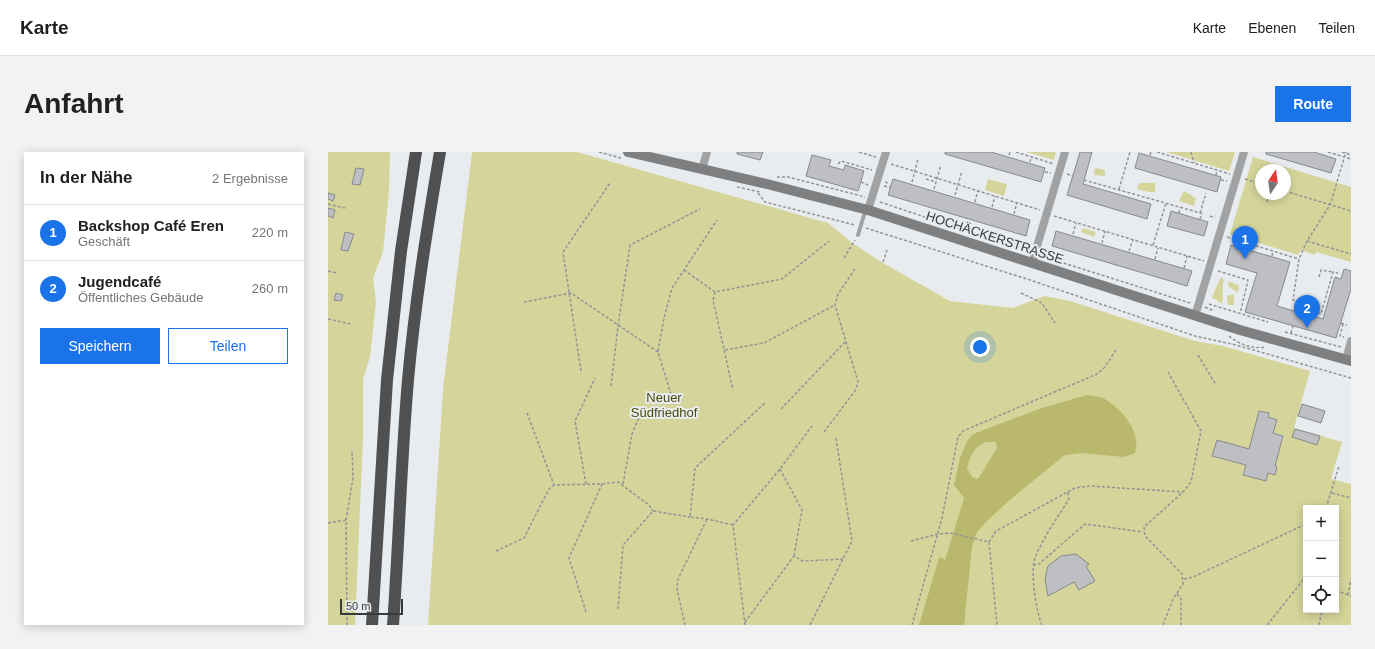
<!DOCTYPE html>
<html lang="de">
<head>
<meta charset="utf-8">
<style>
	:root { --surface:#fff; --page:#f2f2f2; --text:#202124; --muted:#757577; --line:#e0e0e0; --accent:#1a73e8 }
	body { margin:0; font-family:Arial,sans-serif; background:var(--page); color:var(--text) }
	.controls { position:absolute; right:12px; bottom:12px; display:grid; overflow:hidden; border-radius:0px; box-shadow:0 2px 10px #0003 }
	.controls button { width:36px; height:36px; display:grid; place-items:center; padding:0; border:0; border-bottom:1px solid var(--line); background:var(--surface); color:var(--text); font:20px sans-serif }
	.compass { position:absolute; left:927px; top:12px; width:36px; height:36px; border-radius:50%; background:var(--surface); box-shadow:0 2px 10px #0003; rotate:13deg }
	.scale { position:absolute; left:12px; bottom:10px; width:63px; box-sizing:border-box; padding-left:4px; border:2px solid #393a3b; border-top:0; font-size:11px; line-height:14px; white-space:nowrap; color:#393a3b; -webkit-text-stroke:3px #e9ecef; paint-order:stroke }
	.you { position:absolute; left:652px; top:195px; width:14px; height:14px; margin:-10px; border:3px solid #fff; border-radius:50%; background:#1a73e8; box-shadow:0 0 0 6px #1a73e833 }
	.badge { display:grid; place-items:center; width:26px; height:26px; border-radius:50%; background:var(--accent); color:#fff; font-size:13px; font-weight:700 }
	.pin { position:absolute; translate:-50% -33px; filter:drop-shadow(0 1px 2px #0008) }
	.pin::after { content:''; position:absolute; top:21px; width:14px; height:12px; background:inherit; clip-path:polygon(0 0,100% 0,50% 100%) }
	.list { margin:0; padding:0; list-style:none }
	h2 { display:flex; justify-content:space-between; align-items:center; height:52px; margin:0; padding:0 16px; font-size:17px }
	h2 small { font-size:13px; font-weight:400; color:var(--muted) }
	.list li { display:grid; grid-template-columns:26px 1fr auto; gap:12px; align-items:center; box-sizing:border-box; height:56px; padding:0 16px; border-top:1px solid var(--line) }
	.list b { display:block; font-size:15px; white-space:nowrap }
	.list p { margin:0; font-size:13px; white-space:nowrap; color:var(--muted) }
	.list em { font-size:13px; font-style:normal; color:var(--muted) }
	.actions { display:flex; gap:8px; padding:12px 16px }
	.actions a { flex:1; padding:9px 0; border:1px solid var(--accent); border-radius:0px; text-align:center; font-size:14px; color:var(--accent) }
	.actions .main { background:var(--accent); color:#fff }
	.icon { flex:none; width:22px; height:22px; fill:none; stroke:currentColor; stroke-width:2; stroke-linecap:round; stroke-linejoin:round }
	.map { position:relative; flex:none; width:1023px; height:473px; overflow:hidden; border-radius:0px }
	header { display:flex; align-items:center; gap:24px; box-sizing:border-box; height:56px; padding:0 20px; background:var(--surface); border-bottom:1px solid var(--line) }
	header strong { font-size:19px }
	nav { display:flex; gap:22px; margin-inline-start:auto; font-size:14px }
	.intro { display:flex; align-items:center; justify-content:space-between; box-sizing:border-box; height:96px; padding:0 24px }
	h1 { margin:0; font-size:28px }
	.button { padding:10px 18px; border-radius:0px; background:var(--accent); color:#fff; font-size:14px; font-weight:700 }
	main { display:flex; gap:24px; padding:0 24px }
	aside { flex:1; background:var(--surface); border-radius:0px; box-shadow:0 2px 10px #0003 }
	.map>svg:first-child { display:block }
</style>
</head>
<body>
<header>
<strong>Karte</strong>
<nav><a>Karte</a><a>Ebenen</a><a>Teilen</a></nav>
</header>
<div class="intro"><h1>Anfahrt</h1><a class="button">Route</a></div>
<main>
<aside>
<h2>In der Nähe<small>2 Ergebnisse</small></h2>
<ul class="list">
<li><span class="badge">1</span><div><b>Backshop Café Eren</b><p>Geschäft</p></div><em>220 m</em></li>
<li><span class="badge">2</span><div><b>Jugendcafé</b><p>Öffentliches Gebäude</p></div><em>260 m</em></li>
</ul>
<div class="actions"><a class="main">Speichern</a><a>Teilen</a></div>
</aside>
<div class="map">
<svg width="1023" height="473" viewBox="0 0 1023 473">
	<rect width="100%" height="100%" fill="#e9ecef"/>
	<path fill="#d5d59b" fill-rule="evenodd" d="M 0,0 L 62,0 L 61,39 L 55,100 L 45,126 L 48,150 L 42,205 L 35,227 L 35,287 L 27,473 L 0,473 Z
		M 144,0 L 249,0 L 500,71 L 523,90 L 555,111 L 622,149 L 685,156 L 716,144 L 742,149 L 867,189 L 895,194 L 982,219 L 966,276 L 1014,290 L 1003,327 L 1023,332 L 1023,473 L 100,473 L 115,237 ZM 978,356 L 1008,356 L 1008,458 L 978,458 Z
		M 698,0 L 728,0 L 726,8 Z
		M 838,0 L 907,0 L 901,19 Z
		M 925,5 L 1023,35 L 1023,110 L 988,100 L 987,103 L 973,98 L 970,103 L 902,82 ZM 933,18 L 957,18 L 957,42 L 933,42 Z
		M 767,16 L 777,18 L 777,24 L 766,23 Z
		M 660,27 L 679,32 L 676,44 L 657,38 Z
		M 811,31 L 827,31 L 827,40 L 820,40 L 809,37 Z
		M 856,39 L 868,46 L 866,54 L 851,49 Z
		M 754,76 L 768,80 L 766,85 L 753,80 Z
		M 893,125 L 896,128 C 893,138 896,143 894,152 L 884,145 Z
		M 901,129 L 911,134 L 910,141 L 900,134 Z
		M 906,142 L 906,153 L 900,153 L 899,144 Z"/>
	<path fill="#b9b86c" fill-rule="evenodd" d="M 759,243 C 764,244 770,244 775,246 C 793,256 814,279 807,301 L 796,305 L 754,301 L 737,303 L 684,346 L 659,369 L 649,380 L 644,395 L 636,473 L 591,473 L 611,406 L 613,405 L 617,408 L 636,346 L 626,333 L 632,306 L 639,289 L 645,282 L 714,256 ZM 658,290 L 668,290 L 669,296 L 650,327 L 644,325 L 639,316 C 643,303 645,296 658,290 Z"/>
	<path fill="#bdbfc2" stroke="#87898c" d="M 409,0 L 435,0 L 432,8 L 409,2 Z
		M 617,0 L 663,0 L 717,16 L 713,30 L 617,2 Z
		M 752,0 L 764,0 L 755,32 L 823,52 L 819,67 L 739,43 Z
		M 938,0 L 986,0 L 1008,7 L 1003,21 L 938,2 Z
		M 811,1 L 893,25 L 889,40 L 807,16 Z
		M 484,3 L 503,8 L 501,14 L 516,18 L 517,13 L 536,19 L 530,39 L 478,24 Z
		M 28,16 L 36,17 L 32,33 L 24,32 Z
		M 565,27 L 702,68 L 698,84 L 560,43 Z
		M 0,41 L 7,43 L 5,49 L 0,47 Z
		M 0,56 L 7,58 L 5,66 L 0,64 Z
		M 843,59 L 880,70 L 876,84 L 839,74 Z
		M 728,79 L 864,119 L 859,134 L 724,94 Z
		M 17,80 L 26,82 L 20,99 L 13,98 Z
		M 903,93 L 962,110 L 949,154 L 995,167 L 1007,125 L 1013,127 L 1016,117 L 1023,119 L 1023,137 L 1008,186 L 917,160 L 929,121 L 898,112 Z
		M 8,141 L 15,143 L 13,149 L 6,148 Z
		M 974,252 L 997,259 L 993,271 L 970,264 Z
		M 931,259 L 941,261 L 940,265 L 949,268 L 945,281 L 955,284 L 947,314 L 949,315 L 947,323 L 940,321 L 938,329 L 915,323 L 918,313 L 884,304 L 889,288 L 921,297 Z
		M 967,277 L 992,284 L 989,293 L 964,285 Z
		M 748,402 L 761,412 L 758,414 L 767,429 L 751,438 L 746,430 L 720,444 L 717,427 L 720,414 L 733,404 Z"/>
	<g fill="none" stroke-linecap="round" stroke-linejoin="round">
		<path stroke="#919395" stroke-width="1.5" stroke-dasharray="3 2" stroke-linecap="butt" d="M 271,0 L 293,6
			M 531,0 L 548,5
			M 688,0 L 726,12
			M 829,0 L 902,22
			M 863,0 L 866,11
			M 1000,0 L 1023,7
			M 1014,0 L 1023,3
			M 681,3 L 682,0
			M 822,3 L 823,0
			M 702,10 L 703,5
			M 510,12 L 513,9 L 544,18
			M 563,12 L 712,58
			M 717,20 L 723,21
			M 739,22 L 745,24
			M 888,23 L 889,18
			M 449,25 L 460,25 L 537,45
			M 598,27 L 608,30
			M 917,27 L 933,32
			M 756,28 L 876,62
			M 893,28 L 899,29
			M 533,30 L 540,33
			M 557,30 L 562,32
			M 584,30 L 590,7
			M 556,34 L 562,35
			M 409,35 L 432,40
			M 606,37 L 613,13
			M 791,37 L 802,0
			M 957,39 L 1023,59
			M 430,41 L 437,50 L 527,73
			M 627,43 L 634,19
			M 552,50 L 690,96
			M 647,50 L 650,38
			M 939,50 L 941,42
			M 0,52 L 17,56
			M 664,55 L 667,44
			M 851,61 L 852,56
			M 872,61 L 878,41
			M 686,62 L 689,50
			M 726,64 L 876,109
			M 882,64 L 887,66
			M 872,67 L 874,62
			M 538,76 L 699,127 L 867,184 L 908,193 L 1023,226
			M 745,82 L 748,71
			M 899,85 L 971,107
			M 979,89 L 1023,102
			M 774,91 L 777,79
			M 825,93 L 838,51
			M 922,97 L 924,92
			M 801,99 L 805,88
			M 944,104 L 945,99
			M 516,106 L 527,88
			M 827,107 L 830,96
			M 726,108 L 862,151
			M 555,110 L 559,98
			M 856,116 L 859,104
			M 356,118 L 387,140 L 454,127 L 501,89
			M 0,119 L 9,121
			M 890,119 L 920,128 L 912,162
			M 991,125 L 993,118 L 1005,120
			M 387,140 L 385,148 L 405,238
			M 693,141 L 714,151 L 727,171
			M 196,150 L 243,141 L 330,200
			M 881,152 L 940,170
			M 877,155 L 886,159
			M 980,158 L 993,162 L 1005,120 L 1010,121
			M 969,159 L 972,150 L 965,148 L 971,107 L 979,89 L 1002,53 L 1018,0
			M 0,167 L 23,172
			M 1013,171 L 1019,173
			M 1015,172 L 1012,184 L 1016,185
			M 957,180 L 1013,195
			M 963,181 L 965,174
			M 901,184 C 912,193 925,197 938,195
			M 397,198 L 436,191 L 507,153
			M 870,203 L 888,233
			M 253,219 L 235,100 L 282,31
			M 283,234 L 290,174 L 302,93 L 372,57
			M 346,252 L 330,200 L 336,166 L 344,136 L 389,68
			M 453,257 L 518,189
			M 199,261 L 226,333 L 274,332 L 290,330 L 321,353 L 325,359
			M 496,280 L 527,239 L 530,230 L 507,153 L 510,142 L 527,117
			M 452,317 L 474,358 L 466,404
			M 258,332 L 247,269 L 267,226
			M 295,332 L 304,282 L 316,254
			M 1004,341 L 1023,346
			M 998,356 L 1011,314
			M 0,371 L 18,368
			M 405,373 L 379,367 L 362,365 L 367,316 L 438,250
			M 583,389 L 610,382 L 622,381 L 661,390 L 668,379 L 747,336 L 762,334 L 855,340
			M 661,390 L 669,473
			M 168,399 L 196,386 L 221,337 L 226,333
			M 705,413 L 711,412 L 757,372 L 815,380
			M 856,427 L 865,425 L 978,372
			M 1008,438 L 1023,444
			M 849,442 L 853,447 L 853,473
			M 1020,443 L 1023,427
			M 290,457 L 295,393 L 325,359 L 362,365
			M 258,460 L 241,406 L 274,332
			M 417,470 L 466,404 L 475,409 L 515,407
			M 19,473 L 18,368 L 25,326 L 24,298
			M 357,473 L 349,437 L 350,427 L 379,367
			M 417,473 L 405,373 L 452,317 L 484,274
			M 482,473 L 524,389 L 508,286
			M 584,473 L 614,366 L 630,285 L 635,279 L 769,222 L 776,216 L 788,198
			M 714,473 C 708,460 702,419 707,406 C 714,387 730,365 741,347 L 740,340
			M 835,473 L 845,447 L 855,432 L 854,422 L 817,384 L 816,375 L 855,340 L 863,330 L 873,279 L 840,220
			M 939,473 L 976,427 L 978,421
			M 991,473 L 994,458"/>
		<path stroke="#a1a2a3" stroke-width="4" d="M 530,83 L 536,63 L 540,58"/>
		<path stroke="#a1a2a3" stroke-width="8" d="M 374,17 L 379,0
			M 540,58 L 558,0
			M 704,111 L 737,0
			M 867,164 L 916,0
			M 1018,207 L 1023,189"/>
		<path stroke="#7d7f80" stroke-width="10" d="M 300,0 L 439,32 L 540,58 L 912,178 L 1023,209"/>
		<path stroke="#4e5052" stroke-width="12" d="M 44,473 L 59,228 L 73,99 L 88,0
			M 65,473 C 71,391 73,309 80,228 C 87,150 99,77 112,0"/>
	</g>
	<g text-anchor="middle" stroke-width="4" stroke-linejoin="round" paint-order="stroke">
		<g font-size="13" fill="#393a3b" stroke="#e9ecef">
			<text transform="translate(667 85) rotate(18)" y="5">HOCHÄCKERSTRASSE</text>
		</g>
		<g font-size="13" fill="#4c4a0f" stroke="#e9ecef">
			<text x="336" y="250">Neuer<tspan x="336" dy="15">Südfriedhof</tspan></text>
		</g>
	</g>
</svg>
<div class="controls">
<button>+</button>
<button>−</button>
<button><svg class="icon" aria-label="locate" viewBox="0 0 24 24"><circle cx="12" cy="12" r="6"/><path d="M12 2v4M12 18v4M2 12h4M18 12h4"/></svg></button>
</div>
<svg class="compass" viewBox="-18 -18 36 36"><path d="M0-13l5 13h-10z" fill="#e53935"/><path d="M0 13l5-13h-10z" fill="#757577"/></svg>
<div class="scale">50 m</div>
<div class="you"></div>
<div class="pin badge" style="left:917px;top:107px">1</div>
<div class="pin badge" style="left:979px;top:176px">2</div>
</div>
</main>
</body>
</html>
